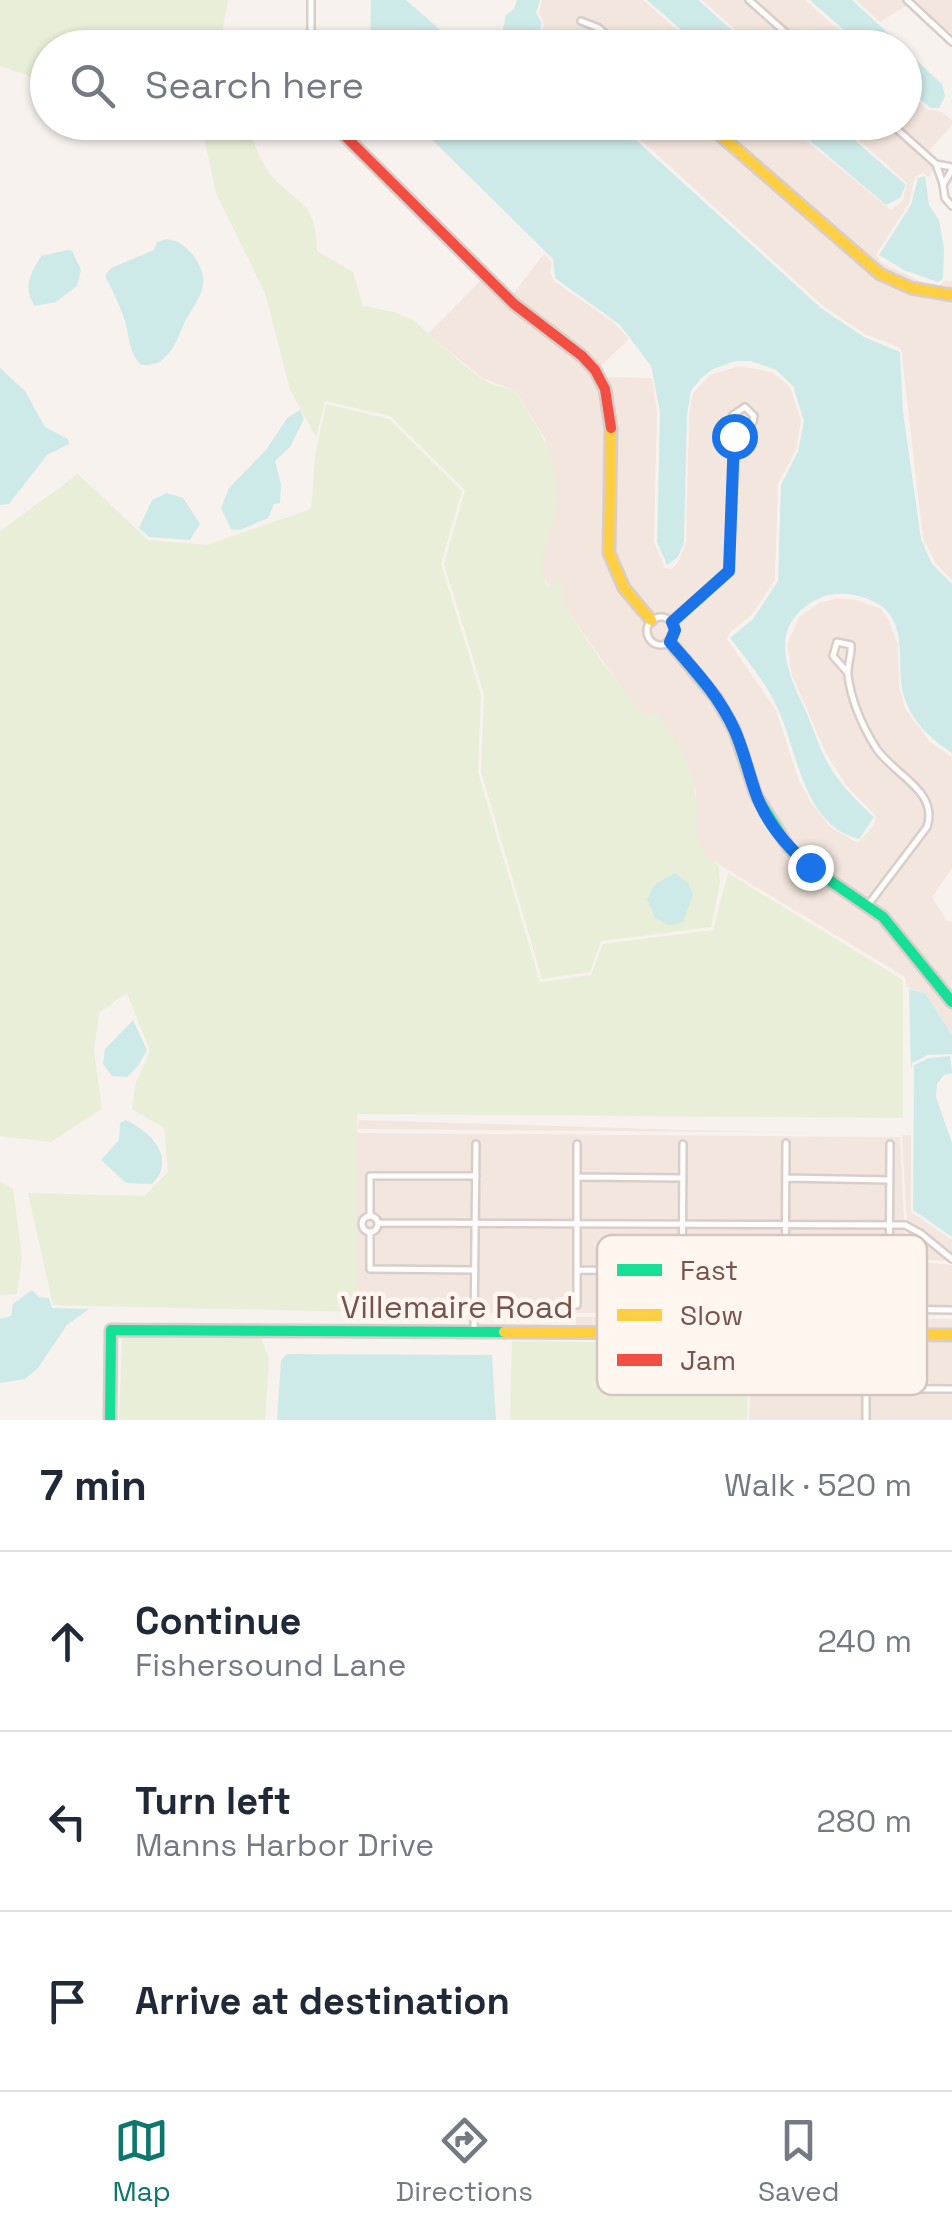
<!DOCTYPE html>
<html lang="en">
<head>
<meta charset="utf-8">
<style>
	:root { --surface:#fff; --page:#f2f2f3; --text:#1f2937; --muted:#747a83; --line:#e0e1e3; --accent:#0f766e }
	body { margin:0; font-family:"Space Grotesk",sans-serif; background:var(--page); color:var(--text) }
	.stop { position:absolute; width:30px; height:30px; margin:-22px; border:8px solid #1a73e8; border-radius:50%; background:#fff }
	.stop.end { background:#1a73e8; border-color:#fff; box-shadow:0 2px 10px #0008 }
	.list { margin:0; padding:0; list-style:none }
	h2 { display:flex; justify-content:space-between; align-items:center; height:130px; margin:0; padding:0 40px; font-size:42px }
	h2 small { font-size:32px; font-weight:400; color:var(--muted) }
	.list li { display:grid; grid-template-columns:65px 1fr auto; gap:30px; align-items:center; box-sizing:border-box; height:180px; padding:0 40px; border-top:2px solid var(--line) }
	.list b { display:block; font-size:38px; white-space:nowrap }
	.list p { margin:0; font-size:32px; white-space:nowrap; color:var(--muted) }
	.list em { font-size:32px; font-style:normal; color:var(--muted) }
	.icon { flex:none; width:55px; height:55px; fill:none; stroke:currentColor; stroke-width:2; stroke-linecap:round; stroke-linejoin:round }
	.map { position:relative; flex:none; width:952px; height:1420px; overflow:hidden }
	.search { position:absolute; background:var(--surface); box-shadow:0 2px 8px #0004; left:30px; right:30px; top:30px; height:110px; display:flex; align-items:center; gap:25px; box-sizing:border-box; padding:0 35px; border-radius:55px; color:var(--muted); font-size:38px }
	.sheet { height:670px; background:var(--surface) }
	nav { display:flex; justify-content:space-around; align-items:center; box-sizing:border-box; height:140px; border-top:2px solid var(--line); background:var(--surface); font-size:28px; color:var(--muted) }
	nav a { display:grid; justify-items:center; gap:5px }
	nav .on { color:var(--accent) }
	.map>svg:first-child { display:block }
</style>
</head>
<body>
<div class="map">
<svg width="952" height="1420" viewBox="0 0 952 1420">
	<rect width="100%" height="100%" fill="#f8f2ee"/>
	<path fill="#f3e6de" d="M 542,0 L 643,0 L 697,47 L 539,48 L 544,24 L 539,13 Z
		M 702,0 L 805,0 L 858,47 L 755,47 Z
		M 856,0 L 952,0 L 952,46 L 907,5 L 880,22 Z
		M 905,89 L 928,110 L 940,111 L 952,120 L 952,125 L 926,154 L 937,164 L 929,177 L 923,173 L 915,177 L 909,203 L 876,255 L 882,263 L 924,283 L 937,287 L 945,281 L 952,281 L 952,580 L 935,562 L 923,538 L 901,348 L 865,334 L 823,306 L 629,129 L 550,123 L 785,123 L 891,210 L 903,200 L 907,183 L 840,123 L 904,122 Z
		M 544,254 L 552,263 L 550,273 L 554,281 L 613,322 L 629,339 L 602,365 L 600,377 L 652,378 L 657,412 L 654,542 L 665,568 L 672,569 L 679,561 L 686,542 L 689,414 L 693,393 L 710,375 L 739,366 L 772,372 L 790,387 L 801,421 L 796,450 L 778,484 L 775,580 L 751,616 L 730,632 L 727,639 L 776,710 L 799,781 L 810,801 L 830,827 L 858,843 L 874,825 L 876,816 L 846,785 L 826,753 L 792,675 L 787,645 L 799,617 L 819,603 L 837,598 L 856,600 L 880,608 L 887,617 L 898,645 L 899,687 L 906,710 L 930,742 L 952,757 L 952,868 L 932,897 L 947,921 L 952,922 L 952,1035 L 925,993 L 906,987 L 905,977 L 705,856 L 696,840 L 696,790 L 656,714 L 644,714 L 628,696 L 541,574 L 543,550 L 555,508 L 545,439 L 516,391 L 482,378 L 428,334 L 486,275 L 513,294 Z
		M 359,1120 L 723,1131 L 846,1133 L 358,1129 Z
		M 355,1133 L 900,1137 L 906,1261 L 952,1265 L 952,1315 L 358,1312 Z
		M 902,1135 L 911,1135 L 911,1212 L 952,1240 L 952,1261 L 909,1259 Z
		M 576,1317 L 952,1319 L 952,1331 L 576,1329 Z
		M 743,1337 L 763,1338 L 764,1375 L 771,1389 L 782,1392 L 863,1392 L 862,1420 L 749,1420 L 752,1344 L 743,1341 Z
		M 784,1338 L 952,1339 L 952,1385 L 787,1384 Z
		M 869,1392 L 952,1393 L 952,1420 L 869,1420 Z"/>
	<path fill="#e9eed8" d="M 0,0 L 228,0 L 219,47 L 48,48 L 47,78 L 35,78 L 0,66 Z
		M 201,123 L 246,123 C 253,138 259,160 270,174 C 299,207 316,199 317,251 L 353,272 L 363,306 L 394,312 L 413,320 L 472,372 L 491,384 L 516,391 C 529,416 548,439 553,467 C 556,483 557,505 553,521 C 548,546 535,564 548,587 L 556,582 L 562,583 L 562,603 L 603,663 L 644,714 L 656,714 C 673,736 689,758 694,785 C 702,821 685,840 719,866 L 720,883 L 711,927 L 601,941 L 590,972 L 542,979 L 481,772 L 484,694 L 444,564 L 465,490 L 390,416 L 325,401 L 316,438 L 290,389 L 265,293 L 216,193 Z
		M 326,404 L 389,419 L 462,491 L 441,564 L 481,695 L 478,772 L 540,982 L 591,975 L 603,944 L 713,930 L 728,873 L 903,980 L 903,1118 L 357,1114 L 358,1312 L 53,1305 L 28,1193 L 145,1196 L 168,1172 L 164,1128 L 132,1109 L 136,1082 L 150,1051 L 127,993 L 99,1013 L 94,1051 L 102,1109 L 51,1142 L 0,1136 L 0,531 L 78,474 L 148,540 L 207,545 L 311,509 L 315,457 Z
		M 0,1181 L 13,1189 L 22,1257 L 17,1294 L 0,1295 Z
		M 122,1334 L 260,1335 L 269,1359 L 265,1420 L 119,1420 Z
		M 512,1341 L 749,1344 L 747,1420 L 510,1420 Z"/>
	<path fill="#ceeae8" d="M 371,0 L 406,0 L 460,47 L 370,47 Z
		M 517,0 L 540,0 L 536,13 L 542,23 L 536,47 L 499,47 L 506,15 L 514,9 Z
		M 647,0 L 698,0 L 751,47 L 701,47 Z
		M 810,0 L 852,0 L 903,47 L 863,47 Z
		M 904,49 L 942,84 L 945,96 L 939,108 L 930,108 L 905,85 Z
		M 545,123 L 559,128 L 627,132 L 821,308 L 864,337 L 900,352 L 903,412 L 921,539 L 932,564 L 952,584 L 952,753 C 930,738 912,722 904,696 C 895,667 910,623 878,604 C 862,594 837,590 820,598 C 767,623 785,669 805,709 C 811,723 816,738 822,752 C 834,778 853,798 874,817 L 859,839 C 801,825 798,747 775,703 C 763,679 746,659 730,638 L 753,619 L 778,581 L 781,485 L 798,451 L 804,421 L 793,386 L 776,370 L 751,361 L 736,361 L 713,369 L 700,379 L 691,391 L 687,414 L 684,542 L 678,557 L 667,565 L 657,542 L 660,412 L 651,366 L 620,325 L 555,278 L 553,259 L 415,123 Z
		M 789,123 L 835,123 L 906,185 L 900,198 L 886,205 Z
		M 925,176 L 929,205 L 939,220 L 944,249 L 943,279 L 938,282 L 904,270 L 879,255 L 911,205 L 918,178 Z
		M 167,239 C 179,241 185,246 193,255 C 216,286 195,300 183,326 C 178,338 173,351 163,359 C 157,365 149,365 141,365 C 128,351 130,338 125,321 C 120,306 113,291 105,276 L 111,268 L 154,250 L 157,242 Z
		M 67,250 L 72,251 L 81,270 L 77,286 L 56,302 L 35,306 C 22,289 31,272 41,256 Z
		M 0,368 L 25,391 L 45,427 L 68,439 L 69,444 L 47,455 L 9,504 L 0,505 Z
		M 300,410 L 304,419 L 290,447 L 275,461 L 281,484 L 280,503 L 274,504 L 268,518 L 240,530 L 231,529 L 221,508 L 229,488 L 266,450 L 288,417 Z
		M 167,493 L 183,498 L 200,524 L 190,540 L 149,537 L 139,528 L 152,500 Z
		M 675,873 L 688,882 L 693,895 L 683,922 L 669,926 L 655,918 L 647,899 L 654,885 Z
		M 909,989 L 925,993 L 952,1035 L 952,1054 L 928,1055 L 912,1063 L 911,1070 Z
		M 133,1020 L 147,1050 L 138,1066 L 127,1077 L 112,1076 L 103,1064 L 105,1049 Z
		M 950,1056 L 952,1073 L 944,1075 L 937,1084 L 936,1097 L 952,1143 L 952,1237 L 913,1210 L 914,1065 L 929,1058 Z
		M 126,1120 C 151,1132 177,1158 152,1184 L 126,1183 L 101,1160 L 119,1140 L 120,1123 Z
		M 32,1290 L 39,1297 L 49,1298 L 52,1308 L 89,1309 L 67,1325 L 38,1368 L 25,1379 L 0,1383 L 0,1319 L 11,1316 L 13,1304 Z
		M 287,1354 L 492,1355 L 496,1420 L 277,1420 L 281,1360 Z"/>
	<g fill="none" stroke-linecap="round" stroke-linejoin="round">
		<g stroke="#d7ceca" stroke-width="10">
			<path id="street" d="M 311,0 L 311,48
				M 749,0 L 803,48
				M 907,0 L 952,42
				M 581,21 L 599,28 L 620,48
				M 889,122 L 936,164 L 952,167
				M 936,164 L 943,184
				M 952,170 L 943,185 L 945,198 L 952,206
				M647 631a14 14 0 1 1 28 0a14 14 0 1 1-28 0Z
				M 672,622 L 729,571 L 736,443 L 733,415 L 745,407 L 754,416 L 753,422 L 736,443
				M 847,672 L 833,656 L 837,642 L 851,645 C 852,655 847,665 848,675 C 851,700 863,727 876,748 C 894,775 939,791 927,827 L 868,905
				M 577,1144 L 577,1305
				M 890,1144 L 889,1309 L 952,1310
				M 577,1177 L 683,1178
				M 786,1178 L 890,1180
				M 370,1215 L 370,1176 L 476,1176
				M362 1224a8 8 0 1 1 16 0a8 8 0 1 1-16 0Z
				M 378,1223 L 905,1225 L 920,1233 L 952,1259
				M 370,1232 L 370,1269 L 475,1270
				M 577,1270 L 682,1271
				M 785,1271 L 889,1273
				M 682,1305 L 683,1144
				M 785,1306 L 786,1143
				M 474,1331 L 476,1144
				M 781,1334 L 784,1388
				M 767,1335 L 769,1381 L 779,1388 L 952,1389
				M 866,1420 L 866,1389"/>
		</g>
		<g stroke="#d8cdca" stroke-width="15">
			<path id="fast" d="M 670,642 L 717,699 L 734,729 L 756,795 L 789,848 L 810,867 L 883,917 L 952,1002
				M 110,1420 L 111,1330 L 504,1332"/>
		</g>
		<g stroke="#d8cdca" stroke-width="15">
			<path id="slow" d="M 705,122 L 880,274 L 911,288 L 952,295
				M 611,428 L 609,553 L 624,588 L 651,620
				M 504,1332 L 952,1335"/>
		</g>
		<g stroke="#d8cdca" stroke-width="15">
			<path id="jam" d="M 331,122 L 514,304 L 582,356 L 595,370 L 605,389 L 611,428"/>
		</g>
		<use href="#street" stroke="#fefdfc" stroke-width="5"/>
		<use href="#fast" stroke="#16e098" stroke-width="10"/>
		<use href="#slow" stroke="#ffcf43" stroke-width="10"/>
		<use href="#jam" stroke="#f24e42" stroke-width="10"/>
	</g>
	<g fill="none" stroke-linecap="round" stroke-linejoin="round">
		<path stroke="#1a73e8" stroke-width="12" d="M 734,436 L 729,571 L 672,622 L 675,630 L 670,642 C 694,669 720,697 735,731 C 744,751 748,771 755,791 C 765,822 787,846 810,867"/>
	</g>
	<g text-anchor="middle" stroke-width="9" stroke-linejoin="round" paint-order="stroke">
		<g font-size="32" fill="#78534c" stroke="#fff6f0">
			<text x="457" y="1318">Villemaire Road</text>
		</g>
	</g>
	<rect x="597" y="1235" width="330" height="160" rx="15" fill="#fff6f0" stroke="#d6c5bf" stroke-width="2.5"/>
	<rect x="617" y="1264" width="45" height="12" fill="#16e098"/>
	<rect x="617" y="1309" width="45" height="12" fill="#ffcf43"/>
	<rect x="617" y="1354" width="45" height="12" fill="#f24e42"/>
	<g font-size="28" fill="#78534c">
		<text x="680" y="1280">Fast</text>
		<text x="680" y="1325">Slow</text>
		<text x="680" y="1370">Jam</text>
	</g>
</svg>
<div class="stop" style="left:734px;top:436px"></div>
<div class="stop end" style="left:810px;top:867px"></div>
<div class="search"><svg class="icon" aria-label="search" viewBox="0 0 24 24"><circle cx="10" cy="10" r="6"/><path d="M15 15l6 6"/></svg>Search here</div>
</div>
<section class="sheet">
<h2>7 min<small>Walk · 520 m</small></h2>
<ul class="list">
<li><svg class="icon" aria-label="ahead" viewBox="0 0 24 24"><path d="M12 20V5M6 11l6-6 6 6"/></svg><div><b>Continue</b><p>Fishersound Lane</p></div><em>240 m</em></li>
<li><svg class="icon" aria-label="left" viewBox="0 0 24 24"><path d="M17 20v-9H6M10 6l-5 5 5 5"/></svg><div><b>Turn left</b><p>Manns Harbor Drive</p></div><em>280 m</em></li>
<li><svg class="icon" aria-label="arrive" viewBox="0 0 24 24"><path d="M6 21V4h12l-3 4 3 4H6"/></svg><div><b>Arrive at destination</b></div></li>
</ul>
</section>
<nav>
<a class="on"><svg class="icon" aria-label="map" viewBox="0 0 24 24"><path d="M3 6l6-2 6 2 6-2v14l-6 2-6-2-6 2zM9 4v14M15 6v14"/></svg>Map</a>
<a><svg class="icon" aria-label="directions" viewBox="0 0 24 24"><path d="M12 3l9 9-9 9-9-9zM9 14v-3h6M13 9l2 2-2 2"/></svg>Directions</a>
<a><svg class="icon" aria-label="saved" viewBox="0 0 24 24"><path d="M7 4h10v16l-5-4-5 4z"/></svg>Saved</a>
</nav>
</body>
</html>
